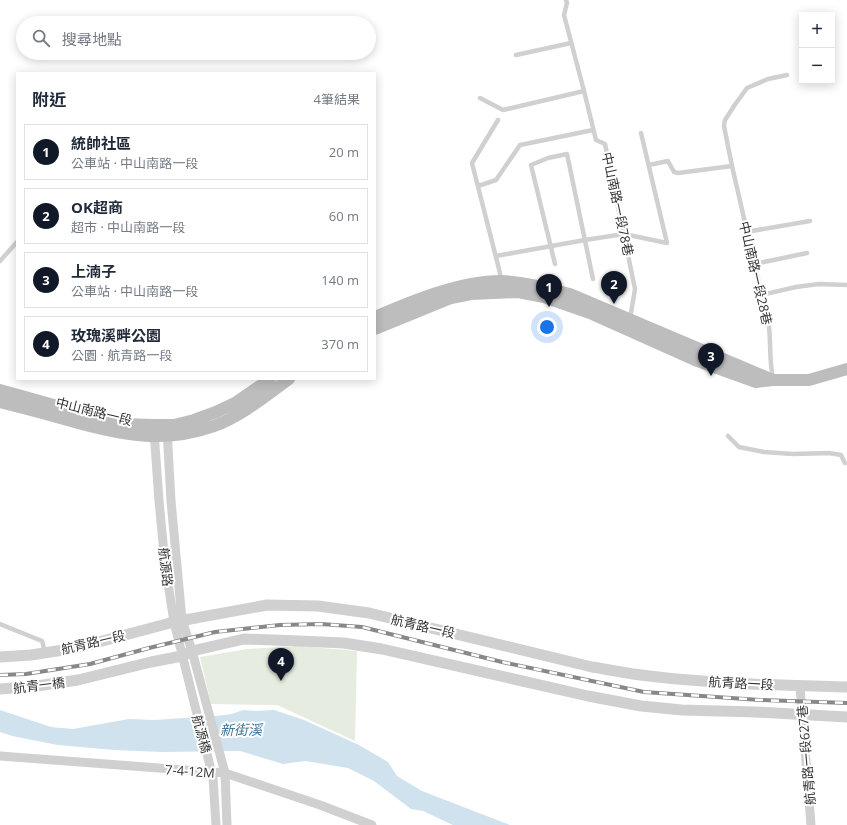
<!DOCTYPE html>
<html lang="zh-TW">
<head>
<meta charset="utf-8">
<style>
	:root { --surface:#fff; --page:#f2f2f3; --text:#1f2937; --muted:#747a83; --line:#e0e1e3; --accent:#111827 }
	body { margin:0; font-family:"Open Sans","Noto Sans TC",sans-serif; background:var(--page); color:var(--text) }
	.controls { position:absolute; right:12px; top:12px; display:grid; overflow:hidden; border-radius:0px; box-shadow:0 2px 10px #0003 }
	.controls button { width:36px; height:36px; display:grid; place-items:center; padding:0; border:0; border-bottom:1px solid var(--line); background:var(--surface); color:var(--text); font:20px sans-serif }
	.you { position:absolute; left:547px; top:327px; width:14px; height:14px; margin:-10px; border:3px solid #fff; border-radius:50%; background:#1a73e8; box-shadow:0 0 0 6px #1a73e833 }
	.badge { display:grid; place-items:center; width:26px; height:26px; border-radius:50%; background:var(--accent); color:#fff; font-size:13px; font-weight:700 }
	.pin { position:absolute; translate:-50% -33px; filter:drop-shadow(0 1px 2px #0008) }
	.pin::after { content:''; position:absolute; top:21px; width:14px; height:12px; background:inherit; clip-path:polygon(0 0,100% 0,50% 100%) }
	.list { margin:0; padding:0; list-style:none }
	h2 { display:flex; justify-content:space-between; align-items:center; height:52px; margin:0; padding:0 16px; font-size:17px }
	h2 small { font-size:13px; font-weight:400; color:var(--muted) }
	.list li { display:grid; grid-template-columns:26px 1fr auto; gap:12px; align-items:center; box-sizing:border-box; height:56px; margin:0 8px 8px; padding:0 8px; border:1px solid var(--line); border-radius:0px }
	.list b { display:block; font-size:15px; white-space:nowrap }
	.list p { margin:0; font-size:13px; white-space:nowrap; color:var(--muted) }
	.list em { font-size:13px; font-style:normal; color:var(--muted) }
	.icon { flex:none; width:22px; height:22px; fill:none; stroke:currentColor; stroke-width:2; stroke-linecap:round; stroke-linejoin:round }
	.map { position:relative; flex:none; width:847px; height:825px; overflow:hidden }
	.search { position:absolute; background:var(--surface); box-shadow:0 2px 10px #0003; left:16px; top:16px; width:360px; height:44px; display:flex; align-items:center; gap:10px; box-sizing:border-box; padding:0 14px; border-radius:22px; color:var(--muted); font-size:15px }
	.panel { position:absolute; background:var(--surface); box-shadow:0 2px 10px #0003; left:16px; top:72px; width:360px; height:308px; border-radius:0px }
	.map>svg:first-child { display:block }
</style>
</head>
<body>
<div class="map">
<svg width="847" height="825" viewBox="0 0 847 825">
	<rect width="100%" height="100%" fill="#fff"/>
	<path fill="#e6ecdf" d="M 299,646 L 357,651 L 355,741 L 277,705 L 211,704 L 200,657 L 247,649 Z"/>
	<path fill="#cfe2ee" d="M 0,710 L 51,727 L 73,729 L 129,719 L 154,720 L 215,716 L 232,714 L 243,710 L 256,711 L 274,710 L 304,720 L 359,745 L 388,762 L 397,776 L 422,791 L 510,825 L 453,825 L 423,811 L 411,809 L 374,781 L 348,768 L 305,761 L 283,764 L 240,751 L 162,752 L 114,750 L 58,745 L 12,736 L 0,732 Z"/>
	<g fill="none" stroke-linecap="round" stroke-linejoin="round">
		<path stroke="#d0d0d0" stroke-width="4.5" d="M 566,0 L 567,3 L 564,15 L 584,91 L 596,140 L 605,144 L 635,289 L 630,319
			M 516,55 L 571,43
			M 480,98 L 503,110 L 584,91
			M 498,120 L 472,163 L 500,273 L 500,280
			M 649,165 L 668,161 L 674,172 L 678,173 L 732,166 L 769,327 C 771,344 769,361 773,378
			M 732,166 L 724,126 L 725,120 L 734,106 L 747,88 L 768,79 L 787,75
			M 478,186 L 496,180 L 520,145 L 593,130
			M 746,232 L 810,221
			M 496,256 L 585,240 L 624,234 L 667,243 L 641,133
			M 0,261 L 17,242
			M 555,264 L 531,165 L 548,158 L 567,154 L 593,279
			M 754,264 L 807,253
			M 761,295 L 796,287 L 819,284 L 847,285
			M 728,436 L 739,447 L 764,452 L 793,454 L 829,453 L 841,455 L 845,463
			M 0,624 L 42,641 L 45,652"/>
		<path stroke="#d0d0d0" stroke-width="9" d="M 167,429 L 171,501 L 182,620 L 192,651 L 225,773 L 227,825
			M 154,431 L 159,501 L 165,564 L 174,622 L 213,778 L 216,825
			M 800,686 L 811,825
			M 0,756 L 225,773 L 320,805 L 372,825"/>
		<path stroke="#d0d0d0" stroke-width="11" d="M 0,657 L 31,655 L 76,648 L 174,622 L 267,605 L 318,606 L 369,613 L 592,667 C 611,670 630,674 649,676 C 714,684 781,685 847,687
			M 0,689 L 37,686 L 78,680 L 151,662 L 182,656 L 192,651 L 244,639 L 299,641 L 344,643 L 382,649 L 588,696 L 641,706 L 682,710 L 756,712 L 847,717"/>
		<path stroke="#bdbdbd" stroke-width="12" d="M 375,317 C 412,301 460,281 501,281 C 525,282 547,288 570,294 L 773,380
			M 375,329 L 451,298 L 471,294 L 518,292 L 544,297 L 590,313 L 695,360 L 756,382 L 773,380 L 809,380 L 847,369
			M 0,390 L 122,424 L 153,425 L 174,425 L 194,420 L 216,412 L 235,403 L 270,379
			M 0,402 C 24,408 47,414 71,421 C 121,435 163,444 214,426 C 240,417 267,395 289,379"/>
		<g stroke="#888" stroke-width="4">
			<path id="rail" d="M 0,675 L 26,674 L 90,664 L 149,648 L 215,632 L 280,625 L 321,624 L 362,627 L 502,662 L 644,692 L 760,700 L 847,703"/>
		</g>
		<use href="#rail" stroke="#fff" stroke-width="2.5" stroke-dasharray="8" stroke-linecap="butt"/>
	</g>
	<g text-anchor="middle" stroke-width="4" stroke-linejoin="round" paint-order="stroke">
		<g font-size="13" fill="#333" stroke="#fff">
			<text transform="translate(618 204) rotate(78)" y="5">中山南路一段78巷</text>
			<text transform="translate(756 273) rotate(77)" y="5">中山南路一段28巷</text>
			<text transform="translate(94 411) rotate(14)" y="5">中山南路一段</text>
			<text transform="translate(166 567) rotate(83)" y="5">航源路</text>
			<text transform="translate(423 626) rotate(13)" y="5">航青路一段</text>
			<text transform="translate(93 642) rotate(-13)" y="5">航青路一段</text>
			<text transform="translate(741 683) rotate(3)" y="5">航青路一段</text>
			<text transform="translate(39 685) rotate(-7)" y="5">航青一橋</text>
			<text transform="translate(202 734) rotate(75)" y="5">航源橋</text>
			<text transform="translate(806 755) rotate(-95)" y="5">航青路一段627巷</text>
			<text transform="translate(190 771) rotate(4)" y="5">7-4-12M</text>
		</g>
		<g font-size="14" font-style="italic" fill="#3f7597" stroke="#fff">
			<text transform="translate(241 730) rotate(-1)" y="5">新街溪</text>
		</g>
	</g>
</svg>
<div class="controls">
<button>+</button>
<button>−</button>
</div>
<div class="you"></div>
<div class="pin badge" style="left:549px;top:307px">1</div>
<div class="pin badge" style="left:614px;top:304px">2</div>
<div class="pin badge" style="left:711px;top:376px">3</div>
<div class="pin badge" style="left:281px;top:681px">4</div>
<div class="search"><svg class="icon" aria-label="search" viewBox="0 0 24 24"><circle cx="10" cy="10" r="6"/><path d="M15 15l6 6"/></svg>搜尋地點</div>
<section class="panel">
<h2>附近<small>4筆結果</small></h2>
<ul class="list">
<li><span class="badge">1</span><div><b>統帥社區</b><p>公車站 · 中山南路一段</p></div><em>20 m</em></li>
<li><span class="badge">2</span><div><b>OK超商</b><p>超市 · 中山南路一段</p></div><em>60 m</em></li>
<li><span class="badge">3</span><div><b>上湳子</b><p>公車站 · 中山南路一段</p></div><em>140 m</em></li>
<li><span class="badge">4</span><div><b>玫瑰溪畔公園</b><p>公園 · 航青路一段</p></div><em>370 m</em></li>
</ul>
</section>
</div>
</body>
</html>
